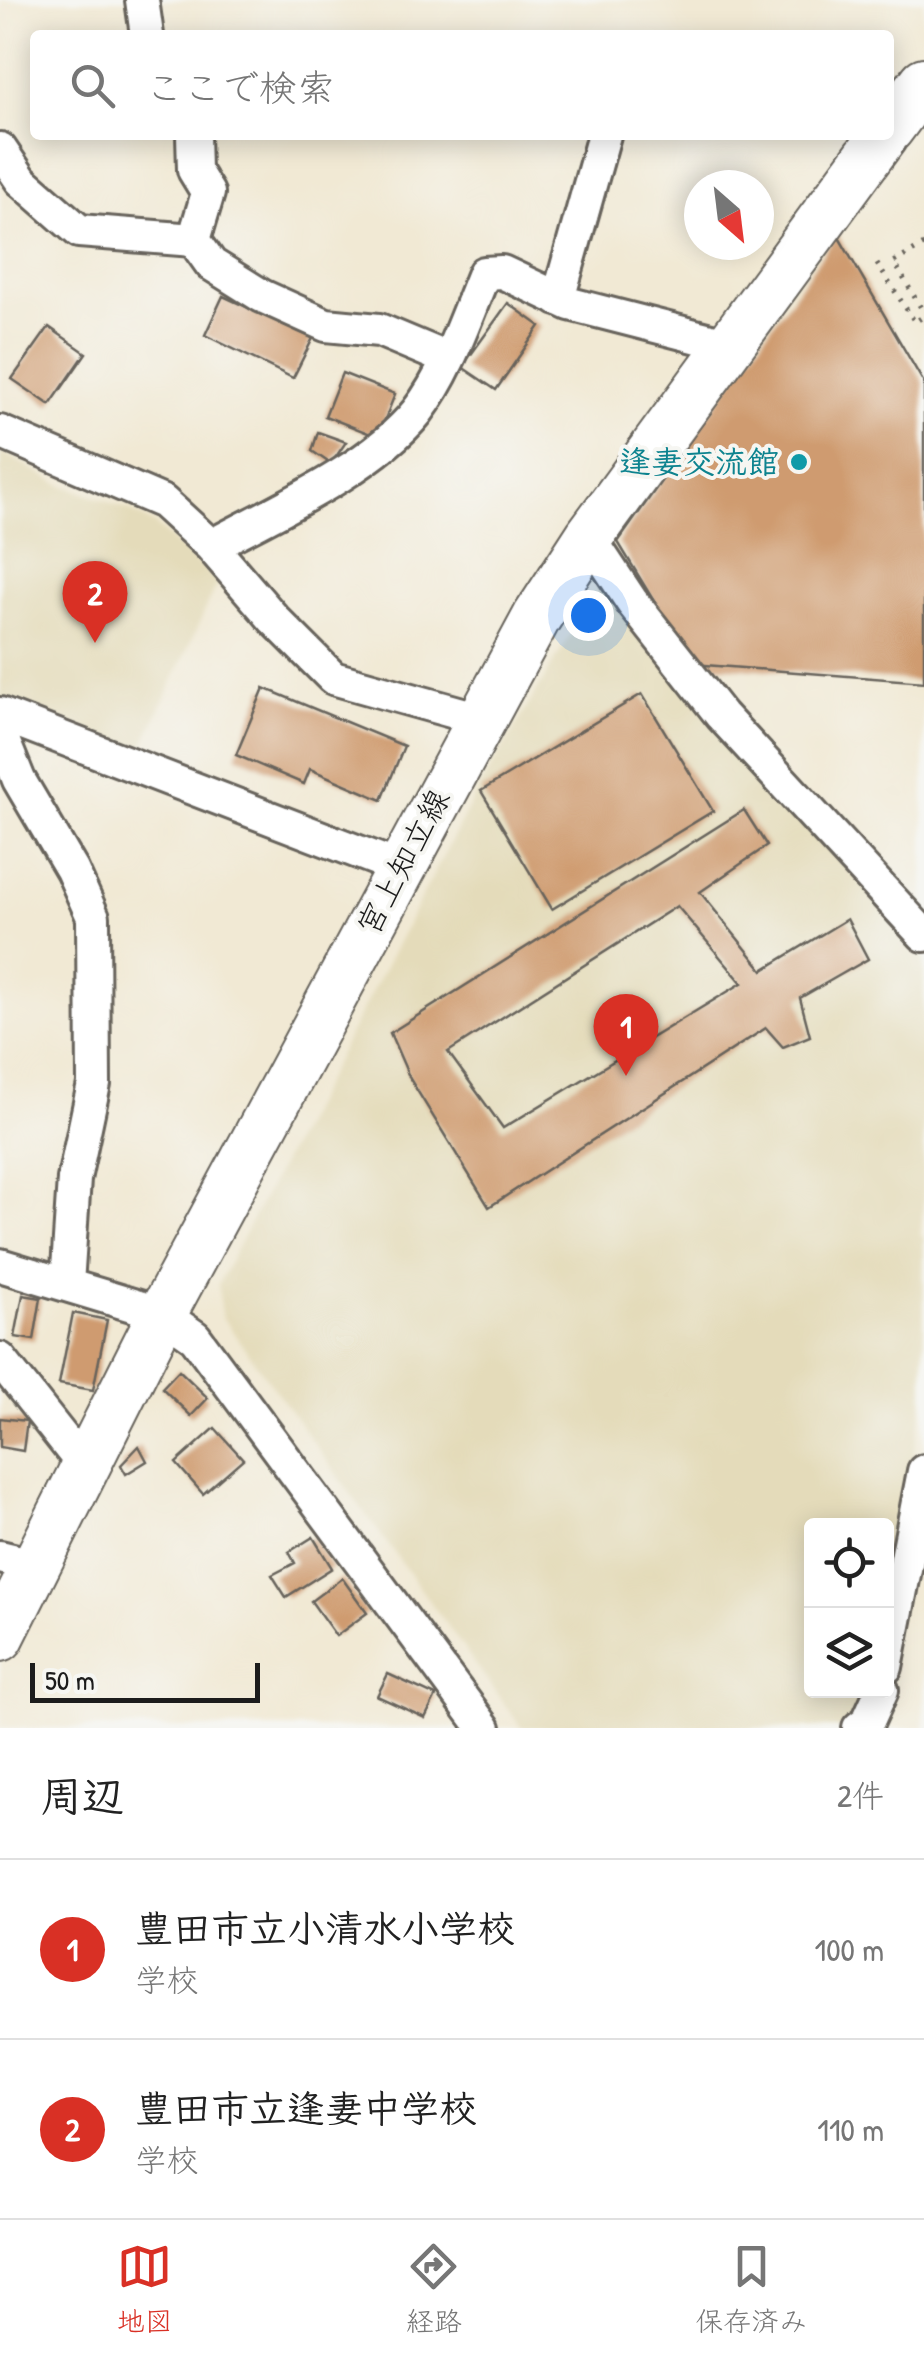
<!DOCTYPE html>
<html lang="ja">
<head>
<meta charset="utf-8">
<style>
	:root { --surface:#fff; --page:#f2f2f2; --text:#222; --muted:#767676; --line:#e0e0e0; --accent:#d93025 }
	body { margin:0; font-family:"Patrick Hand","Klee One",sans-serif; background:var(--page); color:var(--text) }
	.controls { position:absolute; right:30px; bottom:30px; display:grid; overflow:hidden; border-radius:10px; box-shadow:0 5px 25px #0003 }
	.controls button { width:90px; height:90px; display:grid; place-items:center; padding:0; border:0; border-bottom:2px solid var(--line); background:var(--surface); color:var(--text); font:50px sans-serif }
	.compass { position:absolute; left:684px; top:170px; width:90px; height:90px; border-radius:50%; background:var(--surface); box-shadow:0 5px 25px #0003; rotate:152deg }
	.scale { position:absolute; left:30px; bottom:25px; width:230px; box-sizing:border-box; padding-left:10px; border:5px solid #1c1c1c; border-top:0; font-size:28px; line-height:35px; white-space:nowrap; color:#1c1c1c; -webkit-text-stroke:8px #f6f6f2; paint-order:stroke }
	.you { position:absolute; left:588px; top:615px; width:35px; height:35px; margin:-25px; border:8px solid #fff; border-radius:50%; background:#1a73e8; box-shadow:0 0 0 15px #1a73e833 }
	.badge { display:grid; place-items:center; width:65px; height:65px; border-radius:50%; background:var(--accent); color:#fff; font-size:32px; font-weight:700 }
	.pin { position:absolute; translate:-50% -82px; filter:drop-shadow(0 2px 5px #0008) }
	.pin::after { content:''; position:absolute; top:52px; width:35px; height:30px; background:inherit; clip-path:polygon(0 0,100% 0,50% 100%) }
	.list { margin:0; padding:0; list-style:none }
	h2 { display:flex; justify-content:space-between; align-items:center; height:130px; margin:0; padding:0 40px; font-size:42px }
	h2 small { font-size:32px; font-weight:400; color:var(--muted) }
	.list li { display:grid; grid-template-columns:65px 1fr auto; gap:30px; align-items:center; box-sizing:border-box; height:180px; padding:0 40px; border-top:2px solid var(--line) }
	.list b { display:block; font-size:38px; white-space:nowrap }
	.list p { margin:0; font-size:32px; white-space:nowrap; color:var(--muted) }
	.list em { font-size:32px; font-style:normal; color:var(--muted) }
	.icon { flex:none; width:55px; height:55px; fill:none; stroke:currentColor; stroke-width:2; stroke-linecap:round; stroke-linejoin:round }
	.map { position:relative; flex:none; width:924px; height:1728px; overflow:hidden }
	.search { position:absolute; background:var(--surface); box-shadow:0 5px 25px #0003; left:30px; right:30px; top:30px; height:110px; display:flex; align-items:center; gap:25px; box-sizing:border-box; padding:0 35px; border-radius:10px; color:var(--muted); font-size:38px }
	.sheet { height:490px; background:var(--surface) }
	nav { display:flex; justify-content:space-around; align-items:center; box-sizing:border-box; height:140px; border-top:2px solid var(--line); background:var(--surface); font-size:28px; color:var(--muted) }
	nav a { display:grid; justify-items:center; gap:5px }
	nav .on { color:var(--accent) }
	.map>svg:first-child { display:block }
</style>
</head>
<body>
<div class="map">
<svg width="924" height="1728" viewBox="0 0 924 1728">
	<rect width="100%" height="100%" fill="#f6f6f2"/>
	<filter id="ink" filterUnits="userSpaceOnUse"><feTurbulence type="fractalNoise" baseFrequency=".01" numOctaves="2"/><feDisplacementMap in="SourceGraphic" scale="20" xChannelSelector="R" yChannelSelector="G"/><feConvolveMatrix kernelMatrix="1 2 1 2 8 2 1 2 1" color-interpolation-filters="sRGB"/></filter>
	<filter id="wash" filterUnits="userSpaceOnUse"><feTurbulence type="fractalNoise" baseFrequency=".0048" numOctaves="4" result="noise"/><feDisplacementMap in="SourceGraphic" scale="40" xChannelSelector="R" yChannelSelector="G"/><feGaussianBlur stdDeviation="2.25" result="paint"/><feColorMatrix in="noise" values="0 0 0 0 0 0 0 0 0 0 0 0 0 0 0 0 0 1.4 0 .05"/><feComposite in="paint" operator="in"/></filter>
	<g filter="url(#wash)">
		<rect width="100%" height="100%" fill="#f1e9d4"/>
		<path fill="#e4dbba" d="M 0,451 L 57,483 L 129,510 L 155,525 L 218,582 L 139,755 L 0,704 Z
			M 600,585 L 924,951 L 924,1201 L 920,1236 L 924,1237 L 924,1398 L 887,1599 L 886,1526 L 812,1526 L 812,1690 L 870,1691 L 866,1708 L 843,1728 L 522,1728 L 222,1317 L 218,1284 L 478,790 Z"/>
		<g id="blocks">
			<path fill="#cf9b6f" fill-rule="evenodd" d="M 837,234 L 924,383 L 924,682 L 692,664 L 618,542 Z
				M 223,296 L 313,338 L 293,378 L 205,335 Z
				M 508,303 L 540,326 L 496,390 L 462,367 Z
				M 49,327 L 86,353 L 50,405 L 12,379 Z
				M 342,373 L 395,394 L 378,437 L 325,416 Z
				M 318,432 L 346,442 L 331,464 L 312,451 Z
				M 264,688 L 404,746 L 382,800 L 310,769 L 304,784 L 236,755 Z
				M 642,694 L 713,811 L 552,909 L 481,791 Z
				M 744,810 L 767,846 L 700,892 L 763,970 L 847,919 L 868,959 L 800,998 L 810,1036 L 783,1047 L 766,1028 L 489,1207 L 410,1079 L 390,1033 ZM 677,906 L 742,983 L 503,1128 L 448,1052 Z
				M 23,1295 L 41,1298 L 34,1340 L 15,1337 Z
				M 73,1313 L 107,1320 L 93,1390 L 59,1384 Z
				M 179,1370 L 208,1398 L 191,1416 L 162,1388 Z
				M 0,1418 L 27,1421 L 23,1451 L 0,1447 Z
				M 215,1428 L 243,1459 L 203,1494 L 176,1463 Z
				M 139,1446 L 147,1461 L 126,1474 L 121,1465 Z
				M 313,1537 L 332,1568 L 286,1597 L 272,1575 L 295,1563 L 289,1552 Z
				M 342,1578 L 367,1613 L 336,1636 L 311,1601 Z
				M 388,1674 L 436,1696 L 425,1718 L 377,1696 Z"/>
		</g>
	</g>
	<g filter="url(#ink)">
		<use href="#blocks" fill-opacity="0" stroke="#67645c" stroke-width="2.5"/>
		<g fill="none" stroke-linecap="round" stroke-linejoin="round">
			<g stroke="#67645c" stroke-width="38">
				<path id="minor" d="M 142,0 L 147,35
					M 0,149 L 21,180 L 79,231 L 194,240 L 208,193 L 194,170 L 193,135
					M 194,240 L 211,264 L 262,296 L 326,325 L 379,330 L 448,359
					M 558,299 L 604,135
					M 0,432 L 163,502 L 211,546 L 274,619 L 333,678 L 480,719
					M 589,537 L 632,602 L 721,715 L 924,935
					M 211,546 C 274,512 372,468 417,412 C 448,372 465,319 484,273 L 502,272 L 570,304 L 730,345
					M 0,714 L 400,868
					M 0,733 L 19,780 L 72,870 L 93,917 L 94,1084 L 74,1179 L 67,1284
					M 0,1265 L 162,1314 L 195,1337 L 484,1728
					M 0,1359 L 86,1468
					M 0,1557 L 37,1566
					M 886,1667 L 924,1471
					M 859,1728 L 868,1721 L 882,1690"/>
			</g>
			<g stroke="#67645c" stroke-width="52">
				<path id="secondary" d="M 889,129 L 924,82
					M 0,1637 L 162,1314 L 537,617 L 589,537 L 884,135"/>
			</g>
			<path stroke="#67645c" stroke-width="5" stroke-dasharray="2.5 8" stroke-linecap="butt" d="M 924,245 L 894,262 L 924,313
				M 877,264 L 915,322 L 924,316"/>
			<use href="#minor" stroke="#fff" stroke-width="32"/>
			<use href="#secondary" stroke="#fff" stroke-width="48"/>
		</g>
	</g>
	<circle fill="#0f9aa8" stroke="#f6f6f2" stroke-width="4" cx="799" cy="462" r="10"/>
	<g text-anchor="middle" stroke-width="8" stroke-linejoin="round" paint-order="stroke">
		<g font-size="32" font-weight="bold" fill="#0d838f" stroke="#f6f6f2" text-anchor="end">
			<text x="779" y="473">逢妻交流館</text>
		</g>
		<g font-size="32" fill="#1c1c1c" stroke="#f6f6f2">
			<text transform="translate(403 862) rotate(-62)" y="11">宮上知立線</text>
		</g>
	</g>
</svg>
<div class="controls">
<button><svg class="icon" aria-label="locate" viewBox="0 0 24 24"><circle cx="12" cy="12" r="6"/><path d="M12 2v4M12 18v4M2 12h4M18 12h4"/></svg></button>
<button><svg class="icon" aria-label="layers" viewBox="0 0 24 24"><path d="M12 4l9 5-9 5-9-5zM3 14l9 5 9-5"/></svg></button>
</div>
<svg class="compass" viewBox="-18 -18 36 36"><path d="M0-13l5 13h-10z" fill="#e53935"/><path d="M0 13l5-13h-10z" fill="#767676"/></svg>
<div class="scale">50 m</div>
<div class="you"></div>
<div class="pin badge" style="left:626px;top:1076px">1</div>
<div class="pin badge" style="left:95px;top:643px">2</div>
<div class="search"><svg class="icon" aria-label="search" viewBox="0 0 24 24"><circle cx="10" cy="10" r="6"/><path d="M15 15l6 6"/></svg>ここで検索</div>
</div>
<section class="sheet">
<h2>周辺<small>2件</small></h2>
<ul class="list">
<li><span class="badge">1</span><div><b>豊田市立小清水小学校</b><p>学校</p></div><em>100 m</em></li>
<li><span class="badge">2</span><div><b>豊田市立逢妻中学校</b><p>学校</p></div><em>110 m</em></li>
</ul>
</section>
<nav>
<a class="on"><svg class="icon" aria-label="map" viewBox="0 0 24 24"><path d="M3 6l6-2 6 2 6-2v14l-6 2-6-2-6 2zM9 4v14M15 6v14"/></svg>地図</a>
<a><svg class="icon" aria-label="directions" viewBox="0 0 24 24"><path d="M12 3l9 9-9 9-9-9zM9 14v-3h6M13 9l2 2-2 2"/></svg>経路</a>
<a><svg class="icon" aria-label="saved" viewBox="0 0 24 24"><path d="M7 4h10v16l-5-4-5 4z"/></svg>保存済み</a>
</nav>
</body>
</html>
